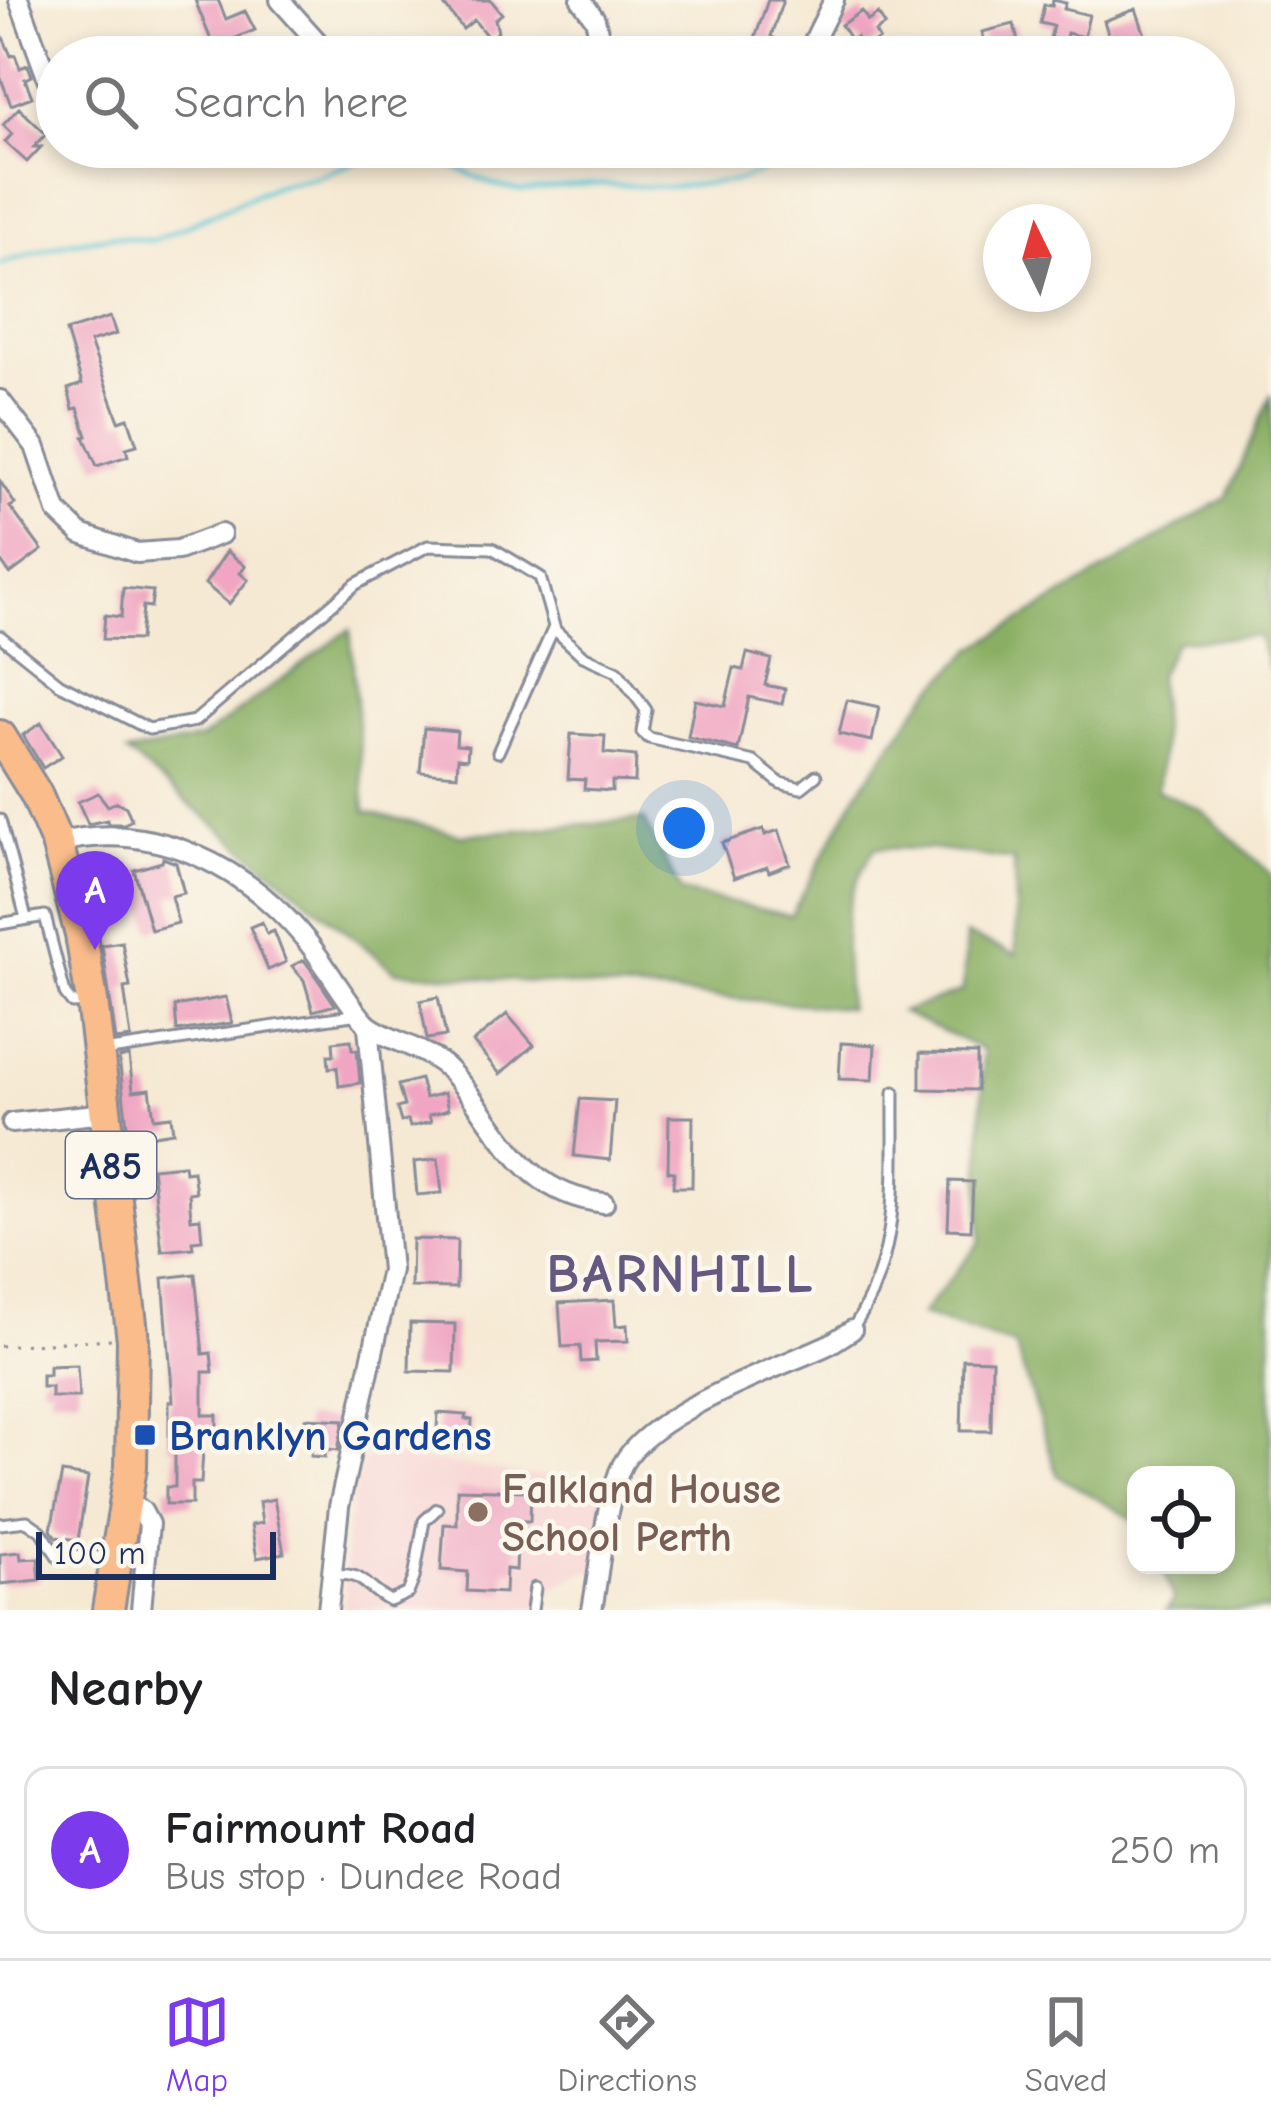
<!DOCTYPE html>
<html lang="en">
<head>
<meta charset="utf-8">
<style>
	:root { --surface:#fff; --page:#f2f2f2; --text:#202124; --muted:#757577; --line:#e0e0e0; --accent:#7c3aed }
	body { margin:0; font-family:"Comic Neue",sans-serif; background:var(--page); color:var(--text) }
	.controls { position:absolute; right:36px; bottom:36px; display:grid; overflow:hidden; border-radius:24px; box-shadow:0 6px 18px #0003 }
	.controls button { width:108px; height:108px; display:grid; place-items:center; padding:0; border:0; border-bottom:3px solid var(--line); background:var(--surface); color:var(--text); font:60px sans-serif }
	.compass { position:absolute; left:983px; top:204px; width:108px; height:108px; border-radius:50%; background:var(--surface); box-shadow:0 6px 18px #0003; rotate:355deg }
	.scale { position:absolute; left:36px; bottom:30px; width:240px; box-sizing:border-box; padding-left:12px; border:6px solid #1b2f5e; border-top:0; font-size:33px; line-height:42px; white-space:nowrap; color:#1b2f5e; -webkit-text-stroke:9px #fbf7ec; paint-order:stroke }
	.you { position:absolute; left:684px; top:828px; width:42px; height:42px; margin:-30px; border:9px solid #fff; border-radius:50%; background:#1a73e8; box-shadow:0 0 0 18px #1a73e833 }
	.badge { display:grid; place-items:center; width:78px; height:78px; border-radius:50%; background:var(--accent); color:#fff; font-size:39px; font-weight:700 }
	.pin { position:absolute; translate:-50% -99px; filter:drop-shadow(0 3px 6px #0008) }
	.pin::after { content:''; position:absolute; top:63px; width:42px; height:36px; background:inherit; clip-path:polygon(0 0,100% 0,50% 100%) }
	.list { margin:0; padding:0; list-style:none }
	h2 { display:flex; justify-content:space-between; align-items:center; height:156px; margin:0; padding:0 48px; font-size:51px }
	h2 small { font-size:39px; font-weight:400; color:var(--muted) }
	.list li { display:grid; grid-template-columns:78px 1fr auto; gap:36px; align-items:center; box-sizing:border-box; height:168px; margin:0 24px 24px; padding:0 24px; border:3px solid var(--line); border-radius:24px }
	.list b { display:block; font-size:45px; white-space:nowrap }
	.list p { margin:0; font-size:39px; white-space:nowrap; color:var(--muted) }
	.list em { font-size:39px; font-style:normal; color:var(--muted) }
	.icon { flex:none; width:66px; height:66px; fill:none; stroke:currentColor; stroke-width:2; stroke-linecap:round; stroke-linejoin:round }
	.map { position:relative; flex:none; width:1271px; height:1610px; overflow:hidden }
	.search { position:absolute; background:var(--surface); box-shadow:0 6px 18px #0003; left:36px; right:36px; top:36px; height:132px; display:flex; align-items:center; gap:30px; box-sizing:border-box; padding:0 42px; border-radius:66px; color:var(--muted); font-size:45px }
	.sheet { height:348px; background:var(--surface) }
	nav { display:flex; justify-content:space-around; align-items:center; box-sizing:border-box; height:168px; border-top:3px solid var(--line); background:var(--surface); font-size:33px; color:var(--muted) }
	nav a { display:grid; justify-items:center; gap:6px }
	nav .on { color:var(--accent) }
	.map>svg:first-child { display:block }
</style>
</head>
<body>
<div class="map">
<svg width="1271" height="1610" viewBox="0 0 1271 1610">
	<rect width="100%" height="100%" fill="#fbf7ec"/>
	<filter id="ink" filterUnits="userSpaceOnUse"><feTurbulence type="fractalNoise" baseFrequency=".00833" numOctaves="2"/><feDisplacementMap in="SourceGraphic" scale="24" xChannelSelector="R" yChannelSelector="G"/><feConvolveMatrix kernelMatrix="1 2 1 2 8 2 1 2 1" color-interpolation-filters="sRGB"/></filter>
	<filter id="wash" filterUnits="userSpaceOnUse"><feTurbulence type="fractalNoise" baseFrequency=".004" numOctaves="4" result="noise"/><feDisplacementMap in="SourceGraphic" scale="48" xChannelSelector="R" yChannelSelector="G"/><feGaussianBlur stdDeviation="2.7" result="paint"/><feColorMatrix in="noise" values="0 0 0 0 0 0 0 0 0 0 0 0 0 0 0 0 0 1.4 0 .05"/><feComposite in="paint" operator="in"/></filter>
	<g filter="url(#wash)">
		<rect width="100%" height="100%" fill="#f5e9d3"/>
		<path fill="#f7cfd0" d="M 365,1452 L 611,1486 L 596,1570 L 586,1571 L 550,1590 L 546,1610 L 344,1610 L 346,1537 L 354,1486 Z"/>
		<path fill="#8aaf64" stroke="#526f61" stroke-width="3" d="M 1271,394 L 1271,674 L 1258,636 L 1176,641 L 1158,675 L 1162,750 L 1157,790 L 1201,810 L 1271,874 L 1271,1610 L 1166,1610 L 1174,1600 L 1161,1565 L 1226,1565 L 1226,1475 L 1136,1475 L 1136,1521 L 1058,1476 L 1015,1346 L 921,1315 L 980,1242 L 983,1050 L 901,1012 L 963,991 L 966,935 L 1016,955 L 1014,860 L 931,849 L 875,848 C 836,909 845,938 848,1008 L 395,971 L 127,753 L 201,739 L 350,629 L 365,811 L 461,835 L 644,819 L 681,892 L 791,916 L 854,798 L 926,696 L 973,649 L 1227,497 Z"/>
		<g fill="none" stroke-linecap="round" stroke-linejoin="round">
			<path stroke="#5ec7d9" stroke-width="4.5" d="M 0,264 L 66,243 L 112,236 L 153,241 L 274,186 L 316,177 L 360,160 L 441,161 L 494,185 L 522,191 L 588,184 L 668,187 L 738,181 L 823,147"/>
		</g>
		<g id="blocks">
			<path fill="#f0a6c2" d="M 195,0 L 218,0 L 226,19 L 245,11 L 255,30 L 236,38 L 239,45 L 217,55 Z
				M 440,0 L 491,0 L 502,14 L 495,19 L 498,32 L 492,37 L 486,35 L 474,20 L 463,29 Z
				M 768,0 L 783,0 L 771,36 L 781,44 L 772,57 L 747,57 L 744,43 L 754,41 Z
				M 1053,0 L 1066,3 L 1064,9 L 1089,15 L 1084,37 L 1067,33 L 1065,42 L 1050,38 L 1053,26 L 1040,23 L 1044,5 L 1052,6 Z
				M 1136,9 L 1145,35 L 1125,42 L 1123,36 L 1110,40 L 1104,21 Z
				M 862,11 L 868,21 L 878,14 L 885,25 L 875,32 L 879,39 L 864,49 L 856,37 L 851,40 L 841,25 Z
				M 1014,24 L 1020,50 L 988,57 L 982,32 Z
				M 0,30 L 11,56 L 15,55 L 20,68 L 28,65 L 32,76 L 25,79 L 32,97 L 11,105 L 0,76 Z
				M 19,108 L 46,134 L 34,147 L 41,147 L 27,162 L 5,142 L 12,134 L 3,125 Z
				M 110,317 L 116,334 L 90,342 L 119,421 L 128,418 L 137,445 L 126,448 L 128,456 L 97,466 L 84,437 L 87,436 L 78,408 L 73,409 L 68,389 L 82,384 L 66,331 Z
				M 0,481 L 15,504 L 10,507 L 42,550 L 10,574 L 0,560 Z
				M 227,551 L 245,566 L 240,573 L 248,580 L 229,604 L 205,584 Z
				M 123,588 L 153,591 L 151,607 L 143,606 L 140,640 L 103,639 L 105,615 L 121,617 Z
				M 747,653 L 771,659 L 765,685 L 785,689 L 782,704 L 749,697 L 738,749 L 688,737 L 695,700 L 725,706 L 734,668 L 743,670 Z
				M 847,700 L 879,707 L 872,741 L 839,734 Z
				M 41,723 L 62,756 L 43,768 L 23,735 Z
				M 424,728 L 457,731 L 456,745 L 468,746 L 467,759 L 458,758 L 457,775 L 420,772 Z
				M 571,734 L 605,736 L 604,753 L 636,756 L 635,782 L 612,781 L 612,791 L 584,789 L 585,780 L 568,779 Z
				M 98,793 L 108,806 L 117,802 L 126,807 L 132,820 L 124,824 L 108,824 L 107,820 L 88,824 L 78,802 Z
				M 763,829 L 765,835 L 779,830 L 790,864 L 769,872 L 767,867 L 734,878 L 722,843 Z
				M 163,858 L 176,863 L 184,893 L 171,896 L 178,923 L 151,930 L 134,870 L 162,862 Z
				M 262,922 L 267,934 L 274,931 L 286,962 L 268,970 L 250,927 Z
				M 122,942 L 130,987 L 124,988 L 131,1038 L 116,1040 L 102,945 Z
				M 304,960 L 310,968 L 335,1005 L 313,1011 L 304,980 L 292,966 Z
				M 226,997 L 232,1023 L 177,1031 L 175,1006 Z
				M 438,997 L 446,1036 L 427,1039 L 420,1001 Z
				M 507,1014 L 534,1045 L 500,1074 L 473,1042 Z
				M 351,1040 L 352,1050 L 357,1050 L 360,1083 L 339,1086 L 337,1067 L 329,1068 L 328,1055 L 334,1055 L 333,1042 Z
				M 841,1043 L 875,1045 L 873,1080 L 839,1079 Z
				M 920,1053 L 977,1054 L 977,1090 L 920,1089 Z
				M 129,1056 L 133,1091 L 150,1089 L 154,1118 L 171,1116 L 173,1132 L 142,1137 L 144,1159 L 131,1160 L 119,1058 Z
				M 420,1079 L 425,1098 L 444,1093 L 448,1110 L 429,1115 L 431,1122 L 410,1127 L 408,1120 L 401,1122 L 397,1108 L 404,1106 L 398,1085 Z
				M 580,1099 L 615,1101 L 610,1160 L 574,1156 Z
				M 669,1117 L 693,1117 L 692,1187 L 673,1187 L 674,1172 L 668,1171 Z
				M 438,1159 L 442,1193 L 417,1195 L 414,1162 Z
				M 184,1165 L 185,1172 L 193,1171 L 196,1192 L 189,1193 L 191,1219 L 200,1218 L 202,1240 L 192,1241 L 193,1248 L 162,1251 L 152,1168 Z
				M 950,1181 L 973,1182 L 971,1230 L 948,1229 Z
				M 412,1239 L 457,1240 L 456,1288 L 411,1287 Z
				M 195,1274 L 203,1354 L 211,1353 L 213,1372 L 203,1372 L 203,1415 L 217,1415 L 217,1435 L 204,1435 L 201,1483 L 192,1483 L 192,1504 L 166,1504 L 166,1487 L 175,1487 L 175,1447 L 169,1447 L 169,1401 L 173,1401 L 163,1278 Z
				M 614,1300 L 616,1326 L 627,1325 L 628,1341 L 595,1342 L 596,1361 L 581,1362 L 580,1346 L 562,1347 L 559,1303 Z
				M 410,1323 L 455,1324 L 454,1372 L 409,1371 Z
				M 963,1359 L 992,1360 L 991,1431 L 961,1431 Z
				M 77,1365 L 79,1397 L 51,1397 L 51,1387 L 42,1387 L 42,1375 L 49,1375 L 49,1366 Z
				M 438,1413 L 466,1415 L 465,1419 L 472,1420 L 471,1439 L 466,1439 L 465,1446 L 436,1444 Z
				M 305,1418 L 344,1420 L 338,1450 L 326,1449 L 325,1457 L 311,1456 L 312,1436 L 303,1436 Z
				M 62,1473 L 88,1477 L 78,1540 L 56,1537 L 51,1530 Z
				M 457,1489 L 531,1491 L 530,1521 L 518,1521 L 516,1570 L 506,1569 L 505,1593 L 467,1591 L 468,1572 L 441,1570 L 444,1524 L 457,1525 Z
				M 274,1499 L 284,1553 L 257,1558 L 251,1525 L 262,1523 L 259,1502 Z
				M 20,1552 L 21,1559 L 38,1558 L 40,1580 L 0,1584 L 0,1554 Z"/>
		</g>
	</g>
	<g filter="url(#ink)">
		<use href="#blocks" fill-opacity="0" stroke="#888c98" stroke-width="3"/>
		<g fill="none" stroke-linecap="round" stroke-linejoin="round">
			<g stroke="#888c98" stroke-width="15">
				<path id="service" d="M 0,636 L 60,684 L 149,729 L 195,721 L 356,584 L 428,546 L 492,548 L 540,577 L 555,630 L 583,656 L 617,671 L 646,710 L 642,732 L 649,738 L 754,762 L 780,783 L 801,788 L 816,776
					M 498,752 L 554,627
					M 0,820 L 26,918
					M 0,924 L 45,916 L 65,994 L 72,1003 L 87,1002
					M 103,1051 L 359,1014
					M 852,1330 C 902,1253 893,1178 894,1092
					M 0,1524 L 27,1521 L 41,1531 L 58,1557 L 88,1555 L 111,1560
					M 329,1575 C 366,1571 362,1586 390,1601 L 408,1593 L 414,1578 L 424,1521 L 437,1509
					M 532,1610 L 535,1588"/>
			</g>
			<g stroke="#888c98" stroke-width="24">
				<path id="minor" d="M 19,0 L 57,105
					M 280,0 L 331,57
					M 581,0 L 595,19 L 604,57
					M 806,57 L 834,0
					M 0,400 L 35,446 L 57,511 L 81,534 L 137,553 L 178,550 L 221,534
					M 57,843 C 153,818 246,867 306,940 C 327,966 343,997 365,1022 C 380,1039 428,1047 451,1072 C 502,1128 519,1193 604,1203
					M 12,1123 L 105,1113
					M 126,1499 L 142,1511 L 149,1524 L 141,1610
					M 328,1610 L 339,1507 L 391,1270 L 368,1027
					M 592,1610 C 600,1567 604,1513 619,1472 C 640,1415 774,1370 830,1344 L 852,1330"/>
			</g>
			<g stroke="#888c98" stroke-width="36">
				<path id="primary" d="M 0,736 L 36,794 L 57,843 L 81,935 L 92,1001 L 133,1340 L 131,1467 L 108,1610"/>
			</g>
			<path stroke="#888c98" stroke-width="3" stroke-dasharray="3 9" stroke-linecap="butt" d="M 0,1346 L 112,1339"/>
			<use href="#service" stroke="#fff" stroke-width="9"/>
			<use href="#minor" stroke="#fff" stroke-width="18"/>
			<use href="#primary" stroke="#fabc8b" stroke-width="30"/>
		</g>
	</g>
	<rect fill="#1a4fb4" stroke="#fbf7ec" stroke-width="4.5" x="133" y="1423" width="24" height="24" rx="6"/>
	<circle fill="#8d6e63" stroke="#fbf7ec" stroke-width="4.5" cx="478" cy="1512" r="12"/>
	<g text-anchor="middle" stroke-width="9" stroke-linejoin="round" paint-order="stroke">
		<rect fill="#fbf7ec" stroke="#5e6b89" stroke-width="3" x="66" y="1132" width="90" height="66" rx="9"/>
		<g font-size="39" font-weight="bold" fill="#1b2f5e">
			<text x="111" y="1179">A85</text>
		</g>
		<g font-size="42" font-weight="bold" fill="#164399" stroke="#fbf7ec" text-anchor="start">
			<text x="169" y="1450">Branklyn Gardens</text>
		</g>
		<g font-size="42" font-weight="bold" fill="#785e54" stroke="#fbf7ec" text-anchor="start">
			<text x="502" y="1503">Falkland House<tspan x="502" dy="48">School Perth</tspan></text>
		</g>
		<g font-size="54" font-weight="bold" letter-spacing="3" fill="#665981" stroke="#fbf7ec">
			<text x="681" y="1292">BARNHILL</text>
		</g>
	</g>
</svg>
<div class="controls">
<button><svg class="icon" aria-label="locate" viewBox="0 0 24 24"><circle cx="12" cy="12" r="6"/><path d="M12 2v4M12 18v4M2 12h4M18 12h4"/></svg></button>
</div>
<svg class="compass" viewBox="-18 -18 36 36"><path d="M0-13l5 13h-10z" fill="#e53935"/><path d="M0 13l5-13h-10z" fill="#757577"/></svg>
<div class="scale">100 m</div>
<div class="you"></div>
<div class="pin badge" style="left:95px;top:950px">A</div>
<div class="search"><svg class="icon" aria-label="search" viewBox="0 0 24 24"><circle cx="10" cy="10" r="6"/><path d="M15 15l6 6"/></svg>Search here</div>
</div>
<section class="sheet">
<h2>Nearby<small></small></h2>
<ul class="list">
<li><span class="badge">A</span><div><b>Fairmount Road</b><p>Bus stop · Dundee Road</p></div><em>250 m</em></li>
</ul>
</section>
<nav>
<a class="on"><svg class="icon" aria-label="map" viewBox="0 0 24 24"><path d="M3 6l6-2 6 2 6-2v14l-6 2-6-2-6 2zM9 4v14M15 6v14"/></svg>Map</a>
<a><svg class="icon" aria-label="directions" viewBox="0 0 24 24"><path d="M12 3l9 9-9 9-9-9zM9 14v-3h6M13 9l2 2-2 2"/></svg>Directions</a>
<a><svg class="icon" aria-label="saved" viewBox="0 0 24 24"><path d="M7 4h10v16l-5-4-5 4z"/></svg>Saved</a>
</nav>
</body>
</html>
